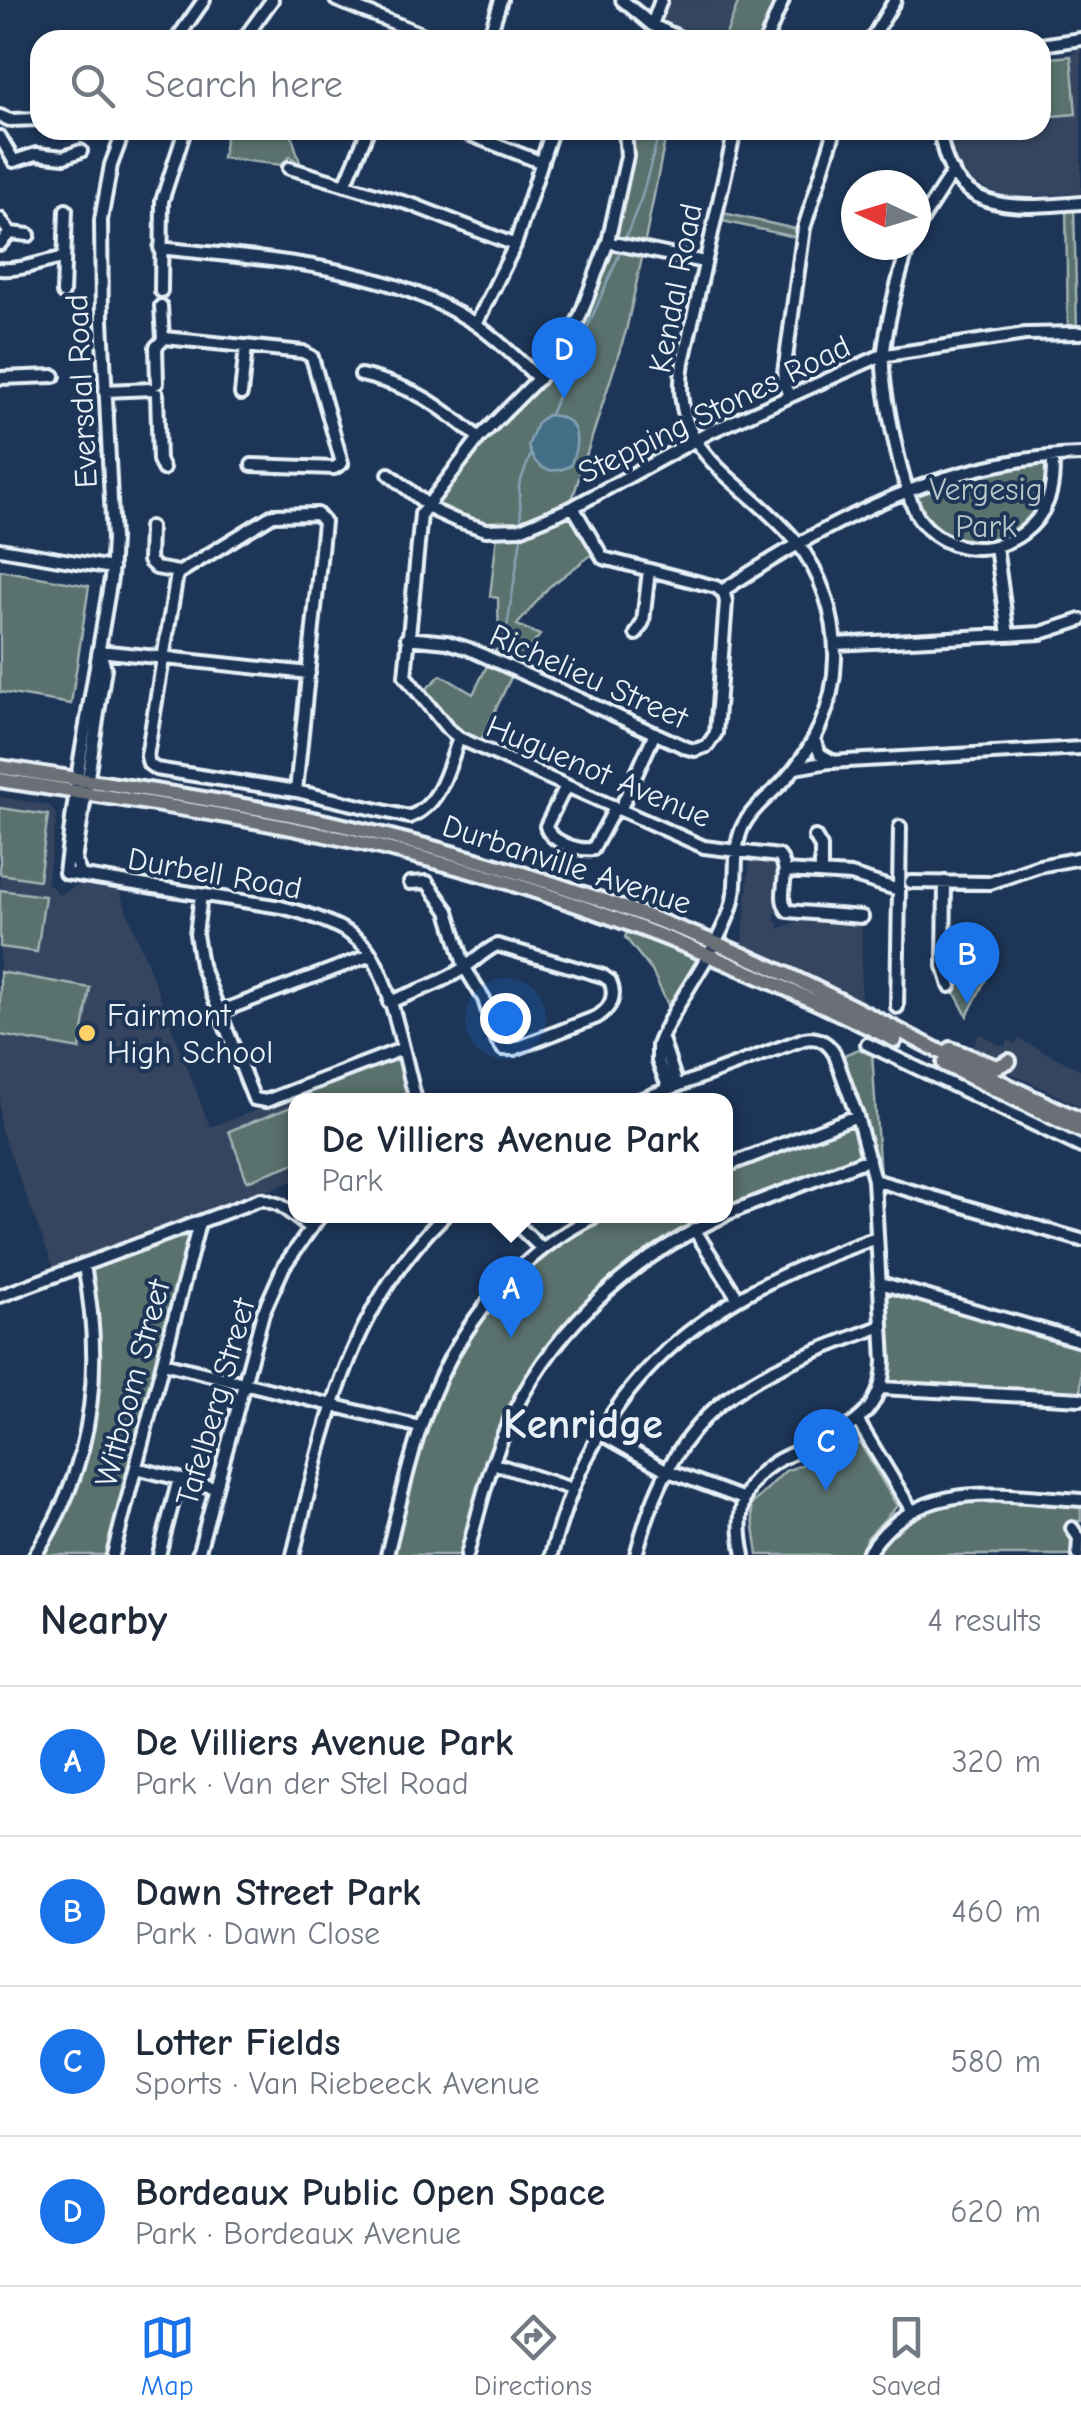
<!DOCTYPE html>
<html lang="en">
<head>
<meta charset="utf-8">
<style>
	:root { --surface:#fff; --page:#f2f2f3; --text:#1f2937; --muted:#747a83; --line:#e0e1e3; --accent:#1a73e8 }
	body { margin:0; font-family:"Comic Neue",sans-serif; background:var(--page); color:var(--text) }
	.compass { position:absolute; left:841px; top:170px; width:90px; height:90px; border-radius:50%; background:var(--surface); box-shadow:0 2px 8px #0004; rotate:274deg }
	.you { position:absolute; left:505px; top:1018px; width:35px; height:35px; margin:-25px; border:8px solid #fff; border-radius:50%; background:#1a73e8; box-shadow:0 0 0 15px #1a73e833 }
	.badge { display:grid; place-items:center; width:65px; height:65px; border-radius:50%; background:var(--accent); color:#fff; font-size:32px; font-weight:700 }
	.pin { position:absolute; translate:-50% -82px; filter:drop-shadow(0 2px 5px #0008) }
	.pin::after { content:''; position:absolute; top:52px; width:35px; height:30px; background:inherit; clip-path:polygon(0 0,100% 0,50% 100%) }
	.popup { position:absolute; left:288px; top:1093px; width:445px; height:130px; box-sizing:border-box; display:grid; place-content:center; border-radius:20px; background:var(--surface); filter:drop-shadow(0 2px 8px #0005); font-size:32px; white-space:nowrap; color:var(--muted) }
	.popup b { font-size:38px; color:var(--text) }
	.popup::after { content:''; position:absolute; left:50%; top:100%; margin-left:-20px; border:20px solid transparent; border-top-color:var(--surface) }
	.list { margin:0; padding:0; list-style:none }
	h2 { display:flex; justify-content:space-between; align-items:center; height:130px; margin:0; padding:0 40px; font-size:42px }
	h2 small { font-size:32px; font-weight:400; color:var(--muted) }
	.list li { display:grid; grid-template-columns:65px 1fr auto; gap:30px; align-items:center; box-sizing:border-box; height:150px; padding:0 40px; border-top:2px solid var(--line) }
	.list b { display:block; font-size:38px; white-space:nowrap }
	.list p { margin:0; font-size:32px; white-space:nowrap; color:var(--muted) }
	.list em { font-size:32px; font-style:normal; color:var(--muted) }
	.icon { flex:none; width:55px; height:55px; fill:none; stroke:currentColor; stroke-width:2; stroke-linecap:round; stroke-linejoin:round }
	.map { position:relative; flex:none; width:1081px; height:1555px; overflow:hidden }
	.search { position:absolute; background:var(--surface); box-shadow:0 2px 8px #0004; left:30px; right:30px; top:30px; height:110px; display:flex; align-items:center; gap:25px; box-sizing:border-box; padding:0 35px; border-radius:30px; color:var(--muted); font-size:38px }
	.sheet { height:730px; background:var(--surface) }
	nav { display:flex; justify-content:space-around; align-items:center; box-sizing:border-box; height:140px; border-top:2px solid var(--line); background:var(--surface); font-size:28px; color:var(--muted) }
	nav a { display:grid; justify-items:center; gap:5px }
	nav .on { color:var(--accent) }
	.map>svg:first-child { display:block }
</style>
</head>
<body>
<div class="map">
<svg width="1081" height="1555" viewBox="0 0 1081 1555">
	<rect width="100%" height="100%" fill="#1d3557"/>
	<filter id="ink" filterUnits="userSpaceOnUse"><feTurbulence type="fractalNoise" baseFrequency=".01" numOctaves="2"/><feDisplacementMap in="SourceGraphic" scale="20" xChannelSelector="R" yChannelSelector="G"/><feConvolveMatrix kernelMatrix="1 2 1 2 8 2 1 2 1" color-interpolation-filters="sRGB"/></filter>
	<g filter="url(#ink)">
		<path fill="#34445f" d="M 665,0 L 739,0 L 724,40 L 699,40 L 665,27 L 660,19 Z
			M 1076,49 L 1081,49 L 1081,193 L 1009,198 L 970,181 L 951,155 L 949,130 L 1041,130 L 1041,57 L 1074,53 Z
			M 0,797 L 49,805 L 57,815 L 47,882 L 60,895 L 77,885 L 119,890 L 210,1127 L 301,1094 L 303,1100 L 296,1100 L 296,1180 L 55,1271 L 0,1128 Z
			M 750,858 L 779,863 L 775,921 L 779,923 L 778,929 L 803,919 L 862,923 L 861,999 L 742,946 Z
			M 979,1034 L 1004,1047 L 1008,1040 L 1015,1044 L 1019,1039 L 1081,1070 L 1081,1107 L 970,1053 Z"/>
		<path fill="#5a726e" stroke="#a1b2b3" stroke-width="2.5" d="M 739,0 L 778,0 L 761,40 L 724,40 Z
			M 1071,56 L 1076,114 L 1041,117 L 1041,59 Z
			M 227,130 L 290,130 L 301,166 L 290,156 L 282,165 L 222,158 Z
			M 628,130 L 667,130 L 644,246 L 619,240 L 614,232 L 631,154 Z
			M 1074,207 L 1077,330 L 1068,329 L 1066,208 Z
			M 719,212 L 800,230 L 799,238 L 718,220 Z
			M 613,248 L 643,253 L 626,331 L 571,503 C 510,530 504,534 440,509 L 436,501 L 485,437 L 540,383 Z
			M 1038,462 L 1045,464 L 1049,469 C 1048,486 1045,500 1036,515 C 1013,549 958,554 930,525 C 922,518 918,507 913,498 L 915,494 L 978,472 Z
			M 566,515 L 576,519 L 594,553 L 549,587 L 517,625 L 540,635 L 515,667 L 489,655 L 499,648 L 498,598 L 490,596 L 497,535 L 533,530 Z
			M 0,570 L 89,586 L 71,704 L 0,692 Z
			M 489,662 L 513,673 L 479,744 L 458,732 L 422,693 L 441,675 L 473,694 Z
			M 0,808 L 48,815 L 39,880 L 0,874 Z
			M 0,890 L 45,896 L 37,952 L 0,947 Z
			M 628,930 L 696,957 L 697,964 L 670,1009 L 652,971 L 625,937 Z
			M 990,971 L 967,1016 L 955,993 L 958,983 Z
			M 0,972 L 90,988 L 80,1049 L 0,1035 Z
			M 859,1049 L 869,1054 L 872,1052 L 880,1178 L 875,1173 L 866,1132 L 842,1060 L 846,1054 Z
			M 394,1057 L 402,1062 L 412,1100 L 303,1100 L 300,1091 Z
			M 296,1105 L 296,1163 L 247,1181 L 229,1131 Z
			M 849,1124 L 854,1127 L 861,1158 L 726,1210 L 726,1169 Z
			M 607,1216 L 714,1216 L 678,1234 L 631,1266 L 524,1386 L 463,1555 L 391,1555 C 430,1403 454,1292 607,1216 Z
			M 187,1231 L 192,1235 L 110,1555 L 39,1555 C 54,1522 71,1489 84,1455 C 106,1397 98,1329 89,1269 Z
			M 889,1291 L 1081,1345 L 1081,1396 L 892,1385 L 888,1378 L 884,1296 Z
			M 860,1443 L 897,1506 L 868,1537 L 858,1555 L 758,1555 L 751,1505 L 785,1471 Z
			M 967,1497 L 1081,1504 L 1081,1521 L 1069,1521 L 1064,1527 L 1074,1544 L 1074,1555 L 872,1555 C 897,1518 926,1508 967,1497 Z"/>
		<path fill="#426e86" stroke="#84a2b4" stroke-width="2.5" d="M 547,415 C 580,416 581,440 570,466 C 549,476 535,469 528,446 L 537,423 Z"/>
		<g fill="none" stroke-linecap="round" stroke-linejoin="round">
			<path stroke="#84a2b4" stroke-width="2.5" d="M 626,237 L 642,196 L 660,130
				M 550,414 L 619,255
				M 521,517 L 519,485 L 531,454
				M 503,653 L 521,538"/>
			<g stroke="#e8f1f8" stroke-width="18">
				<path id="minor" d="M 336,0 L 437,40
					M 622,0 L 652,25 L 685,40
					M 652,25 L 661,0
					M 176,40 L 204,0
					M 243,40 L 272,0
					M 488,40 L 501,0
					M 766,40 L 783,0
					M 871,40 L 895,0
					M 1041,45 L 1081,39
					M 0,116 L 10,120 L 40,119
					M 124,130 L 111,165 L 101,220 L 102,320 L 113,539 L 111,578 L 79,766 L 65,873 L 281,907 C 309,914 345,925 365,946 C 390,974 405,1062 416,1100
					M 458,130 L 540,162
					M 625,130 L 627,156 L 608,242 L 579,319 L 548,369 L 479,438 L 421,514 L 405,676 L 447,728 L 459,738 L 704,847 L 779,856 C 793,872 775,896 788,911 L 862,917
					M 940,130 C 949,217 1016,208 1081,203
					M 0,137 L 14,161 L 36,154 L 64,157 L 81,151
					M 289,168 L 413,205 L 515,245
					M 345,185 L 368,130
					M 0,219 L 10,233 L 0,244
					M 916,229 L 953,171
					M 10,233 L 29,235
					M 608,242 L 704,262
					M 909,245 C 898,279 887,322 883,358 C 881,386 904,500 921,521 C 956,565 1026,553 1047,502 C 1053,488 1053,472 1053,457
					M 160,248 C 266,260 381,263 474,323 C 497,338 518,360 539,379
					M 0,269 C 23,271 41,261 64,258
					M 161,291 L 162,201 L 185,130
					M 63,293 L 66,210
					M 161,306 L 163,339
					M 476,324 L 515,245 L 552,130
					M 361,375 C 417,388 436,403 479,438
					M 0,378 L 54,376
					M 157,383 L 156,347 L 165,338 L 303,352 L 312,357 L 342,463 L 334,468 L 252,465
					M 105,391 L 152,389
					M 157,394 L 159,460 L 163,469
					M 241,394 L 246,346
					M 789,396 L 783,380 L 804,228 L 835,130
					M 389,474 L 435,511 L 455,520 L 486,530 L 520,529 L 573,507 L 710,432 L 880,356 L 1025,334 L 1081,333
					M 150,527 L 149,561 L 156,568 L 178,572
					M 996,547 L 1008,635
					M 0,549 L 112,568
					M 722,591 C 830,520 948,458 1081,455
					M 636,634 L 643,622 L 649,570
					M 407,638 L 447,642 L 469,649 L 687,748 L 695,750 L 707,746 L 716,733 L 726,602 L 724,593 L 716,587 L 603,558 L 573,507
					M 835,644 L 1041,633 L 1081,620
					M 99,651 L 309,673
					M 814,739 L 820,754 L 834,762
					M 795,768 L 829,762 L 1081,748
					M 566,786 L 546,826 C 550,842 578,851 593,849 L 615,808
					M 296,791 L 324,522 L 317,514 L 273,515 L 177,574 L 147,756 L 149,764 L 156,769 L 296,791 L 409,817 C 442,805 448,767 459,738
					M 620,810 L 655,733
					M 815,837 L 821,847 L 821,873
					M 785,871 L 851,875 L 899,890 L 900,827
					M 81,875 L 75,861 L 105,668 L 100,652
					M 911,882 L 990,883 L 1039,866 L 1081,858
					M 945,882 L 944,966 L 950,986
					M 201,895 L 196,934 L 201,965 L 254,1099 L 266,1101 L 402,1049
					M 389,1002 C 415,992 441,983 464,968 C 475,961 484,951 497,945 L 603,976 L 610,981 C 617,996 611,1008 597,1017 L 514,1049 L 503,1049 L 497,1041 L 484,999 L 465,968 L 448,911 L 427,882 L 410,883
					M 897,1007 L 899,890
					M 219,1012 L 371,955
					M 663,1042 L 677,1085
					M 867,1044 L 1081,1147
					M 669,1089 L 658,1061 L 658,1045 C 677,998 712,959 730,911 C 740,884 731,854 742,828 C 750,810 769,796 782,783 C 814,749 834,706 835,659 C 836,617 822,572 794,539 C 744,479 667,456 683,362 L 735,130
					M 639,1100 L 804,1039 C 818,1036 829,1043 835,1055 L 857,1116 L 874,1180 L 884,1361 C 882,1477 714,1415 744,1555
					M 726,1166 L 857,1116
					M 874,1180 L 1081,1240
					M 726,1214 L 869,1159
					M 508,1216 L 542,1249
					M 694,1229 L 737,1297
					M 880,1283 L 1081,1341
					M 0,1296 L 261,1199 L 280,1205 L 310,1228
					M 163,1363 L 420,1427
					M 881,1388 L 1081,1399
					M 859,1423 L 912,1511
					M 600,1433 L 666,1470 L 744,1499
					M 492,1463 L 572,1489
					M 136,1468 L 215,1488
					M 1072,1528 L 1079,1538 L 1078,1555
					M 35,1555 C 93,1467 104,1368 84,1266
					M 113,1555 L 199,1223
					M 159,1555 L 179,1479
					M 198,1555 L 263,1313 L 284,1266 L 320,1216
					M 293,1555 C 325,1428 346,1311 444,1216
					M 387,1555 C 414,1445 430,1355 515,1273 C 539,1250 566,1230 596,1216
					M 467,1555 C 478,1513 488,1471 505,1431 C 547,1333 628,1259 724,1216
					M 551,1555 C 599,1373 705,1296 877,1238
					M 636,1555 C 676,1402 744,1377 882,1326
					M 867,1555 C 917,1475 1002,1496 1081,1500"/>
			</g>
			<g stroke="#e8f1f8" stroke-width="20">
				<path id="major" d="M 0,767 C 112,785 226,800 336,824 C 462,852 586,891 706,939 C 834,991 954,1064 1081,1120
					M 0,780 C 140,802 282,821 419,857 C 585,900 741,964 895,1040
					M 951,1049 L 997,1067 L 1009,1061
					M 944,1064 L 1081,1131"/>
			</g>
			<use href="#minor" stroke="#1d3557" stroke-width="10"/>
			<use href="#major" stroke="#6a7074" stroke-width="12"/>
		</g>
	</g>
	<circle fill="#ffd166" stroke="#1d3557" stroke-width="4" cx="87" cy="1033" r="10"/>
	<g text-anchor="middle" stroke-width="8" stroke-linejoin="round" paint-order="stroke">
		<g font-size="32" fill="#e8f1f8" stroke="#1d3557">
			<text transform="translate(675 288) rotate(-79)" y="11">Kendal Road</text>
			<text transform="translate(81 391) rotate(-93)" y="11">Eversdal Road</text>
			<text transform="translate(714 409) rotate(-26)" y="11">Stepping Stones Road</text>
			<text transform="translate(589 676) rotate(24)" y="11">Richelieu Street</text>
			<text transform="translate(599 771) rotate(23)" y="11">Huguenot Avenue</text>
			<text transform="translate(567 864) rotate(18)" y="11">Durbanville Avenue</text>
			<text transform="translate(215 873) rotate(10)" y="11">Durbell Road</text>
			<text transform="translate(132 1383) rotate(-75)" y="11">Witboom Street</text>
			<text transform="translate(215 1402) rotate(-74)" y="11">Tafelberg Street</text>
		</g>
		<g font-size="32" fill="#b6c5c8" stroke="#1d3557">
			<text x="986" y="500">Vergesig<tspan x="986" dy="37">Park</tspan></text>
		</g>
		<g font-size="32" fill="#e8f1f8" stroke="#1d3557" text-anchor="start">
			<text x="107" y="1026">Fairmont<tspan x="107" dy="37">High School</tspan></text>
		</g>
		<g font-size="42" font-weight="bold" fill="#e8f1f8" stroke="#1d3557">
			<text x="583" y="1438">Kenridge</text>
		</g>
	</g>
</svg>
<svg class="compass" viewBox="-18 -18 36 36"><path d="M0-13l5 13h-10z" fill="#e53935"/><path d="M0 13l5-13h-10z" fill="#747a83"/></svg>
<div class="you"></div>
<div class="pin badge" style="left:511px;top:1338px">A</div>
<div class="popup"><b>De Villiers Avenue Park</b>Park</div>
<div class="pin badge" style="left:967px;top:1004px">B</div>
<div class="pin badge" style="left:826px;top:1491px">C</div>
<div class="pin badge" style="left:564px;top:399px">D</div>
<div class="search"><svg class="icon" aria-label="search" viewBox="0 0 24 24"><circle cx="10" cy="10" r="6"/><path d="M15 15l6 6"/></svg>Search here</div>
</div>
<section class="sheet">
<h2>Nearby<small>4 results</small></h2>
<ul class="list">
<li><span class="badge">A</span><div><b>De Villiers Avenue Park</b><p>Park · Van der Stel Road</p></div><em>320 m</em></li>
<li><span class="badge">B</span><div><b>Dawn Street Park</b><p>Park · Dawn Close</p></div><em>460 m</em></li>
<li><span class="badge">C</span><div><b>Lotter Fields</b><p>Sports · Van Riebeeck Avenue</p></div><em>580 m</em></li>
<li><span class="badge">D</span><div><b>Bordeaux Public Open Space</b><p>Park · Bordeaux Avenue</p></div><em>620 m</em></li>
</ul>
</section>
<nav>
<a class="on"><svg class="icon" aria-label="map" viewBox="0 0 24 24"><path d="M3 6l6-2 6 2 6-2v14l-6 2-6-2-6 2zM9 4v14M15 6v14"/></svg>Map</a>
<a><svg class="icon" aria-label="directions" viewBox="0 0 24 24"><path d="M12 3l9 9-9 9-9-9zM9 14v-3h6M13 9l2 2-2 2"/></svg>Directions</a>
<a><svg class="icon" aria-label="saved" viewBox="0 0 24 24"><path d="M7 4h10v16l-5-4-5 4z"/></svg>Saved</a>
</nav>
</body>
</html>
